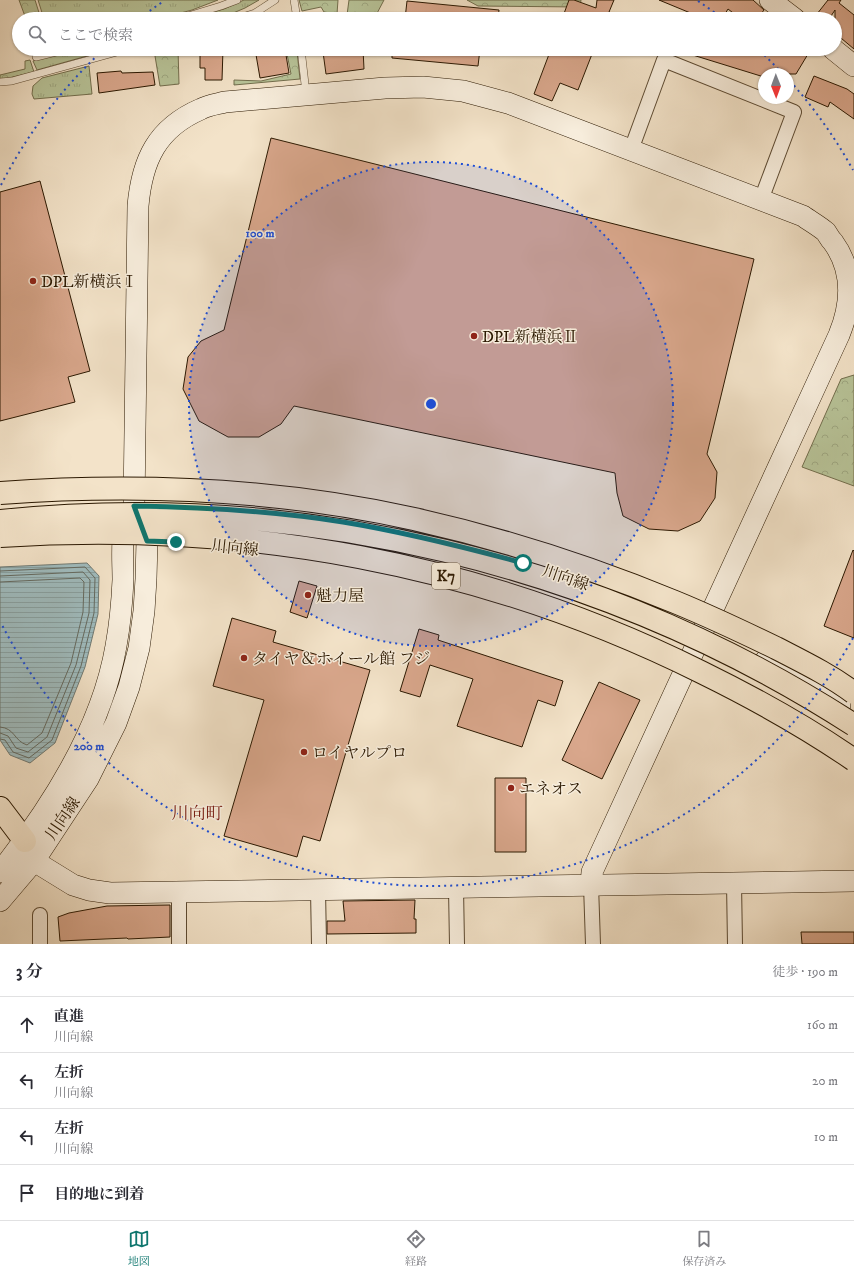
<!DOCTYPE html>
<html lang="ja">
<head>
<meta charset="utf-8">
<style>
	:root { --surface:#fff; --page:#f2f2f3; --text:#2b2b33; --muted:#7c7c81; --line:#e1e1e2; --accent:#0f766e }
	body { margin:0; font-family:"IM FELL DW Pica","Noto Serif JP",serif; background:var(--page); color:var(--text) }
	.compass { position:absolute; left:758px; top:68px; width:36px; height:36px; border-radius:50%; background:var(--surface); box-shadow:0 1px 3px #0004; rotate:179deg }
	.stop { position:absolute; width:12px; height:12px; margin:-9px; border:3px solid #0f766e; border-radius:50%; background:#fff }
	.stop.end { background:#0f766e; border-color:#fff; box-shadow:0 1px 4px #0008 }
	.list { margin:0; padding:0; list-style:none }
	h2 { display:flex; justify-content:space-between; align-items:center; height:52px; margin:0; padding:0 16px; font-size:17px }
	h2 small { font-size:13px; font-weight:400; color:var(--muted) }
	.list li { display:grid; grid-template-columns:26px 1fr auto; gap:12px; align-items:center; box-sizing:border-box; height:56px; padding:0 16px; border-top:1px solid var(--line) }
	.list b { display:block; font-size:15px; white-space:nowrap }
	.list p { margin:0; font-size:13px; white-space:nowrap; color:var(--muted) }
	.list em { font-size:13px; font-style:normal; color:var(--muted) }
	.icon { flex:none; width:22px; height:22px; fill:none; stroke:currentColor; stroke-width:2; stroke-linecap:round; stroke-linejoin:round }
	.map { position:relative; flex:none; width:854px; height:944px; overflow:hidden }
	.search { position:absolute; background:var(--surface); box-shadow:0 1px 3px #0004; left:12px; right:12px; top:12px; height:44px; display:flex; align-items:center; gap:10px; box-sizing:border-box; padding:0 14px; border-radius:22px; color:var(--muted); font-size:15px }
	.sheet { height:276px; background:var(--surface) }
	nav { display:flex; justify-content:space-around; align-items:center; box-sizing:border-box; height:56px; border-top:1px solid var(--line); background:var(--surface); font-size:11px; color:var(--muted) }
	nav a { display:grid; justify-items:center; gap:2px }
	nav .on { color:var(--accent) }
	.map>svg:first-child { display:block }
</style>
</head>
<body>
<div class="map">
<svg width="854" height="944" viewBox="0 0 854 944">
	<defs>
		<pattern id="grass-tufts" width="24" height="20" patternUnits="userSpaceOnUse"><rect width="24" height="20" fill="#b8c499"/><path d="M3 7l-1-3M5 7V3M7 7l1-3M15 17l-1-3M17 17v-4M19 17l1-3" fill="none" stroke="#9ea882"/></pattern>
		<pattern id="forest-crowns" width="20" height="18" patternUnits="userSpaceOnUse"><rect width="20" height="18" fill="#b8c499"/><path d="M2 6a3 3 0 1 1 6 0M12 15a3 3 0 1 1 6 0" fill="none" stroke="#9ea882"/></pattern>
		<pattern id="water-rules" width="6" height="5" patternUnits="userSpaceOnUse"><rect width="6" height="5" fill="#9fbcbf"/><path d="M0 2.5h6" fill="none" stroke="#89a1a2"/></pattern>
	</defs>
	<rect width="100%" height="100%" fill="#f3e3c9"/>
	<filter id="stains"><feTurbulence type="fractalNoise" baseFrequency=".005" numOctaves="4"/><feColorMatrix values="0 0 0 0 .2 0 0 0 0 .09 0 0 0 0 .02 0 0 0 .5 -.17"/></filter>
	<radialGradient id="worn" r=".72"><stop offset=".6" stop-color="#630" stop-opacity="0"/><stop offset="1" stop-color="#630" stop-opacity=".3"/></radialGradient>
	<path fill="url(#grass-tufts)" stroke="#726e4d" d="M 38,0 L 218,0 L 192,10 L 158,19 L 44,19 Z
		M 244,0 L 259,0 L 245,8 L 219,19 L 187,19 L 224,9 Z
		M 77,49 L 112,49 L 37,70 L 33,61 Z
		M 89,66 L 92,94 L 34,99 L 32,94 L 33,86 L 42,78 Z"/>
	<path fill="url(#forest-crowns)" stroke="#726e4d" d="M 19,0 L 35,0 L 41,19 L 26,19 Z
		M 299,0 L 338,0 L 337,14 L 324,12 L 321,7 L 302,11 Z
		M 349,0 L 384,0 L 374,19 L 360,19 L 347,15 Z
		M 467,0 L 581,0 L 580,7 L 478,6 Z
		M 158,49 L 178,49 L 179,84 L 160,86 L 154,50 Z
		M 297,52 L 300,79 L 234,85 L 234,80 L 261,81 L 291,74 L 287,54 Z
		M 30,60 L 34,72 L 0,80 L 0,75 L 25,69 L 25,61 Z
		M 854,375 L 854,486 L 802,467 L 841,379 Z"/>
	<path fill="url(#water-rules)" stroke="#717a73" d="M 87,563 L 99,576 L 98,614 L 85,667 L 55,743 L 30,763 L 10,755 L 0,740 L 0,567 Z"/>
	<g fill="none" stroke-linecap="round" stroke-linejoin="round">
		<path stroke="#656a60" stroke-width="1" d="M 0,571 L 85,567 L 95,578 L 94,613 L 81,666 L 52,740 L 29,758 L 13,752 L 5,740 L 0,739
			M 0,576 L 83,572 L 90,580 L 89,613 L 76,665 L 47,737 L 28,752 L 16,748 L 8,736 L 0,733
			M 0,582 L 80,578 L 84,582 L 83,612 L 71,663 L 42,733 L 27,745 C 14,741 15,728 0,727"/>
	</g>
	<path fill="#d9a78c" stroke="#2b1801" d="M 569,0 L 574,0 L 596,8 L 597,0 L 614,0 L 609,12 L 623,17 L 622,19 L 562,19 Z
		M 659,0 L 753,0 L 764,10 L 757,19 L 741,19 L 728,9 L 722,19 L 705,19 Z
		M 828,0 L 841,0 L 839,3 L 854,15 L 854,49 L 835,33 L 835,10 L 829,19 L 813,19 Z
		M 407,1 L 499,10 L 498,19 L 405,19 Z
		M 200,49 L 223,49 L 222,80 L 205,80 L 205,68 L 200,68 Z
		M 255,49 L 285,49 L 289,73 L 260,78 Z
		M 363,49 L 364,69 L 326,74 L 323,52 Z
		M 392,49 L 480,49 L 478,66 L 392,58 Z
		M 551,49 L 594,49 L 578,90 L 560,83 L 552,101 L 534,94 Z
		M 683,49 L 811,49 L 796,74 L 764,74 L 764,77 L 683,52 Z
		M 121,71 L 122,73 L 153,72 L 155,85 L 99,93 L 97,73 Z
		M 814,76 L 847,89 L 854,94 L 854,119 L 830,102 L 828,107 L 805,97 Z
		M 271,138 L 754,259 L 707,454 L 717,472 L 715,498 L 700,521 L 678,531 L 649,529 L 623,516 L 617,493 L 615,473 L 294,406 L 281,424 L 259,437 L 228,437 L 199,421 L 183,389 L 188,357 L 201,341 L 224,330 Z
		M 40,181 L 90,371 L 68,377 L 75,402 L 0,421 L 0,192 Z
		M 853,550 L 854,551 L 854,638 L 824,626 Z
		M 299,581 L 317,586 L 307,618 L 290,612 Z
		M 232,618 L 276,631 L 273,642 L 370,670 L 320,841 L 303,836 L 297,857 L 224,836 L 264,700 L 213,686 Z
		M 419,629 L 439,635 L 438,640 L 563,681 L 555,706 L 538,700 L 522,747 L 457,726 L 473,679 L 430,665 L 420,697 L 400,691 Z
		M 599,682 L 640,700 L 602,779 L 562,760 Z
		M 495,778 L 526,778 L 526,852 L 495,852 Z
		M 415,900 L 414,919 L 416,919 L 416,933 L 327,934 L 327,921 L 345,921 L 343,901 Z
		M 170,905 L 170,937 L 128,939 L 127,938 L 60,941 L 58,917 L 69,913 L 107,906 Z
		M 801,932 L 854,932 L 854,944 L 802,944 Z"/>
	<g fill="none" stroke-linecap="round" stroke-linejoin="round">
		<g stroke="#5d4b33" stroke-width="8">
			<path id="lane" d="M 294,0 L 297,19
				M 178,19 L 221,6 L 237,0
				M 236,19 L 255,13 L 275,0
				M 301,49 L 306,93
				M 36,57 L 68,49
				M 0,82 L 12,81 L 128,49"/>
		</g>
		<g stroke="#5d4b33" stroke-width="16">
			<path id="street" d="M 631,150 L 664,60 L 794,112 L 761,200
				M 734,883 L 735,944
				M 591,885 L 593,944
				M 456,888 L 457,944
				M 318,890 L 319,944
				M 179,893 L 179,944
				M 40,915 L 40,944"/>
		</g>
		<g stroke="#2b1801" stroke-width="22">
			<path id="secondary" d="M 770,0 L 795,19
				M 833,49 L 854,66
				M 765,661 L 801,681 L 840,705
				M 25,841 L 34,861 L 73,885 L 89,890 L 110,893 L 854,881
				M 0,872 C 51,808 102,728 116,646 C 120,624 122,602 123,580 C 123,567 122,553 123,540 C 125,529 130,517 134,506 L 138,206 C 142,160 157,128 201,109 C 208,105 217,104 225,102 L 385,88 L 423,87 L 463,91 L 508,103 L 803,216 C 810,221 819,226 826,232 C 828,235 830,239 833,242 C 854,271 852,303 839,335 L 592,872 L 591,885
				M 0,901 L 34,861 L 88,779 L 116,723 L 129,687 L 139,648 L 144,611 L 146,579 L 147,541 L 138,518"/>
		</g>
		<g stroke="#2b1801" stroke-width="24">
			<path id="highway" d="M 0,808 L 25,841"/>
		</g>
		<use href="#lane" stroke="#f7eddc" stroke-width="7"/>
		<use href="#street" stroke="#f7eddc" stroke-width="14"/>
		<use href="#secondary" stroke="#f7eddc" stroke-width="21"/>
		<use href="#highway" stroke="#f3e3c9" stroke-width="22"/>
		<g stroke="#2b1801" stroke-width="24" stroke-linecap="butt">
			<path id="highway-bridge" d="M 0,493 C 138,483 279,489 414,519 C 503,539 590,567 675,602 C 709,616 743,632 776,648 C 803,662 830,675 854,693
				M 0,521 C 298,490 603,563 854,725
				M 0,536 C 244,520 482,563 701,672 C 754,698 806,727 854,760"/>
		</g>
		<use href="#highway-bridge" stroke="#f3e3c9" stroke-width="22"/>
	</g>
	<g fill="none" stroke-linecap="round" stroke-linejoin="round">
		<path stroke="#0f766e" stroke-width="5" d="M 176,542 L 147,541 L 134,506 C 203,507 273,511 343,522 C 404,532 464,547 523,563"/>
	</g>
	<circle cx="431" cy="404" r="242" fill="#1d4ed8" fill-opacity=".12"/>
	<g fill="none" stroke="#1d4ed8" stroke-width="2" stroke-dasharray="2 4">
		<circle cx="431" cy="404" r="242"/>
		<path d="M853 638A483 483 0 0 1 1 623M1 185A483 483 0 0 1 102 51M140 18A483 483 0 0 1 164 1M698 1A483 483 0 0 1 722 18M760 51A483 483 0 0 1 781 72M790 81A483 483 0 0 1 853 170"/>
	</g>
	<g fill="#8f2418" stroke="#f7eddc" stroke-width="1.5">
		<circle cx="33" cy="281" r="4"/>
		<circle cx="474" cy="336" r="4"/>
		<circle cx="308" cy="595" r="4"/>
		<circle cx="244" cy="658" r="4"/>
		<circle cx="304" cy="752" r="4"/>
		<circle cx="511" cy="788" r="4"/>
	</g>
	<g text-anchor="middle" stroke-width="3" stroke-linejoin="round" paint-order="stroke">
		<rect fill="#f7eddc" stroke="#685843" stroke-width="1" x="432" y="563" width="28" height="26" rx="3"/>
		<g font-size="15" font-weight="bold" fill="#2b1801">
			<text x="446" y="581">K7</text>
		</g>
		<g font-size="16" fill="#2b1801" stroke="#f7eddc" text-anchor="start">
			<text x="41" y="287">DPL新横浜Ⅰ</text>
			<text x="482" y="342">DPL新横浜Ⅱ</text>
			<text x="316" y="601">魁力屋</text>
			<text x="252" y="664">タイヤ＆ホイール館 フジ</text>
			<text x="312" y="758">ロイヤルプロ</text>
			<text x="519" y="794">エネオス</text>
		</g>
		<g font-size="16" fill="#2b1801" stroke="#f7eddc">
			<text transform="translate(235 547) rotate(6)" y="6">川向線</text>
			<text transform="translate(566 577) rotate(19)" y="6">川向線</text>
			<text transform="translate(62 818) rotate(-56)" y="6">川向線</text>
		</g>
		<g font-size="17" fill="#7a1f14" stroke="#f7eddc">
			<text x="197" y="819">川向町</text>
		</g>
	</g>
	<circle cx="431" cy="404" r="6" fill="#1d4ed8" stroke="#f7eddc" stroke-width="2"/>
	<g font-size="12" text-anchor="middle" font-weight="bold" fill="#1d4ed8" stroke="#f7eddc" stroke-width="3" stroke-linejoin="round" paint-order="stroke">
		<text x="260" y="237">100 m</text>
		<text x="89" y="750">200 m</text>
	</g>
	<rect width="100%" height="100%" filter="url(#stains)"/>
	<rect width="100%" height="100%" fill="url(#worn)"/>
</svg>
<svg class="compass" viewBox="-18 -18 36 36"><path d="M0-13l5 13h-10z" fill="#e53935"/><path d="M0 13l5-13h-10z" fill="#7c7c81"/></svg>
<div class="stop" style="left:523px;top:563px"></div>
<div class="stop end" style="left:176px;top:542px"></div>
<div class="search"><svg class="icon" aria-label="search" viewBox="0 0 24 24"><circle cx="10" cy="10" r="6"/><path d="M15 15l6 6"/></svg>ここで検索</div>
</div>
<section class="sheet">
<h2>3 分<small>徒歩 · 190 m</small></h2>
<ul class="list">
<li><svg class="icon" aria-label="ahead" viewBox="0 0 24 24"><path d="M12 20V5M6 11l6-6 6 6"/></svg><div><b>直進</b><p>川向線</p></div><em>160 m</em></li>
<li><svg class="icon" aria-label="left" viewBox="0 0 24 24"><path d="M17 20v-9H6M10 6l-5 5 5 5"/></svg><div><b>左折</b><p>川向線</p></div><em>20 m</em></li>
<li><svg class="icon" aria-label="left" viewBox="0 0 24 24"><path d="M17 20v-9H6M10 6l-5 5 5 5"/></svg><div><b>左折</b><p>川向線</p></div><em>10 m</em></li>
<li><svg class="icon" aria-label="arrive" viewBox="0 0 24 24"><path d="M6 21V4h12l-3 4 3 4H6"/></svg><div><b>目的地に到着</b></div></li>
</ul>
</section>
<nav>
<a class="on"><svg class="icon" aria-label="map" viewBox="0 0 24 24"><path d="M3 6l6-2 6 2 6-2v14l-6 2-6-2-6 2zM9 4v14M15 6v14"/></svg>地図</a>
<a><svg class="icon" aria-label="directions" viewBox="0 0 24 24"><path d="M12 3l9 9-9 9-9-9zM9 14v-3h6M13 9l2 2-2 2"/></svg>経路</a>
<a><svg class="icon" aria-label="saved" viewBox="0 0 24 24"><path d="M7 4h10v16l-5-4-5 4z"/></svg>保存済み</a>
</nav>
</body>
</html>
